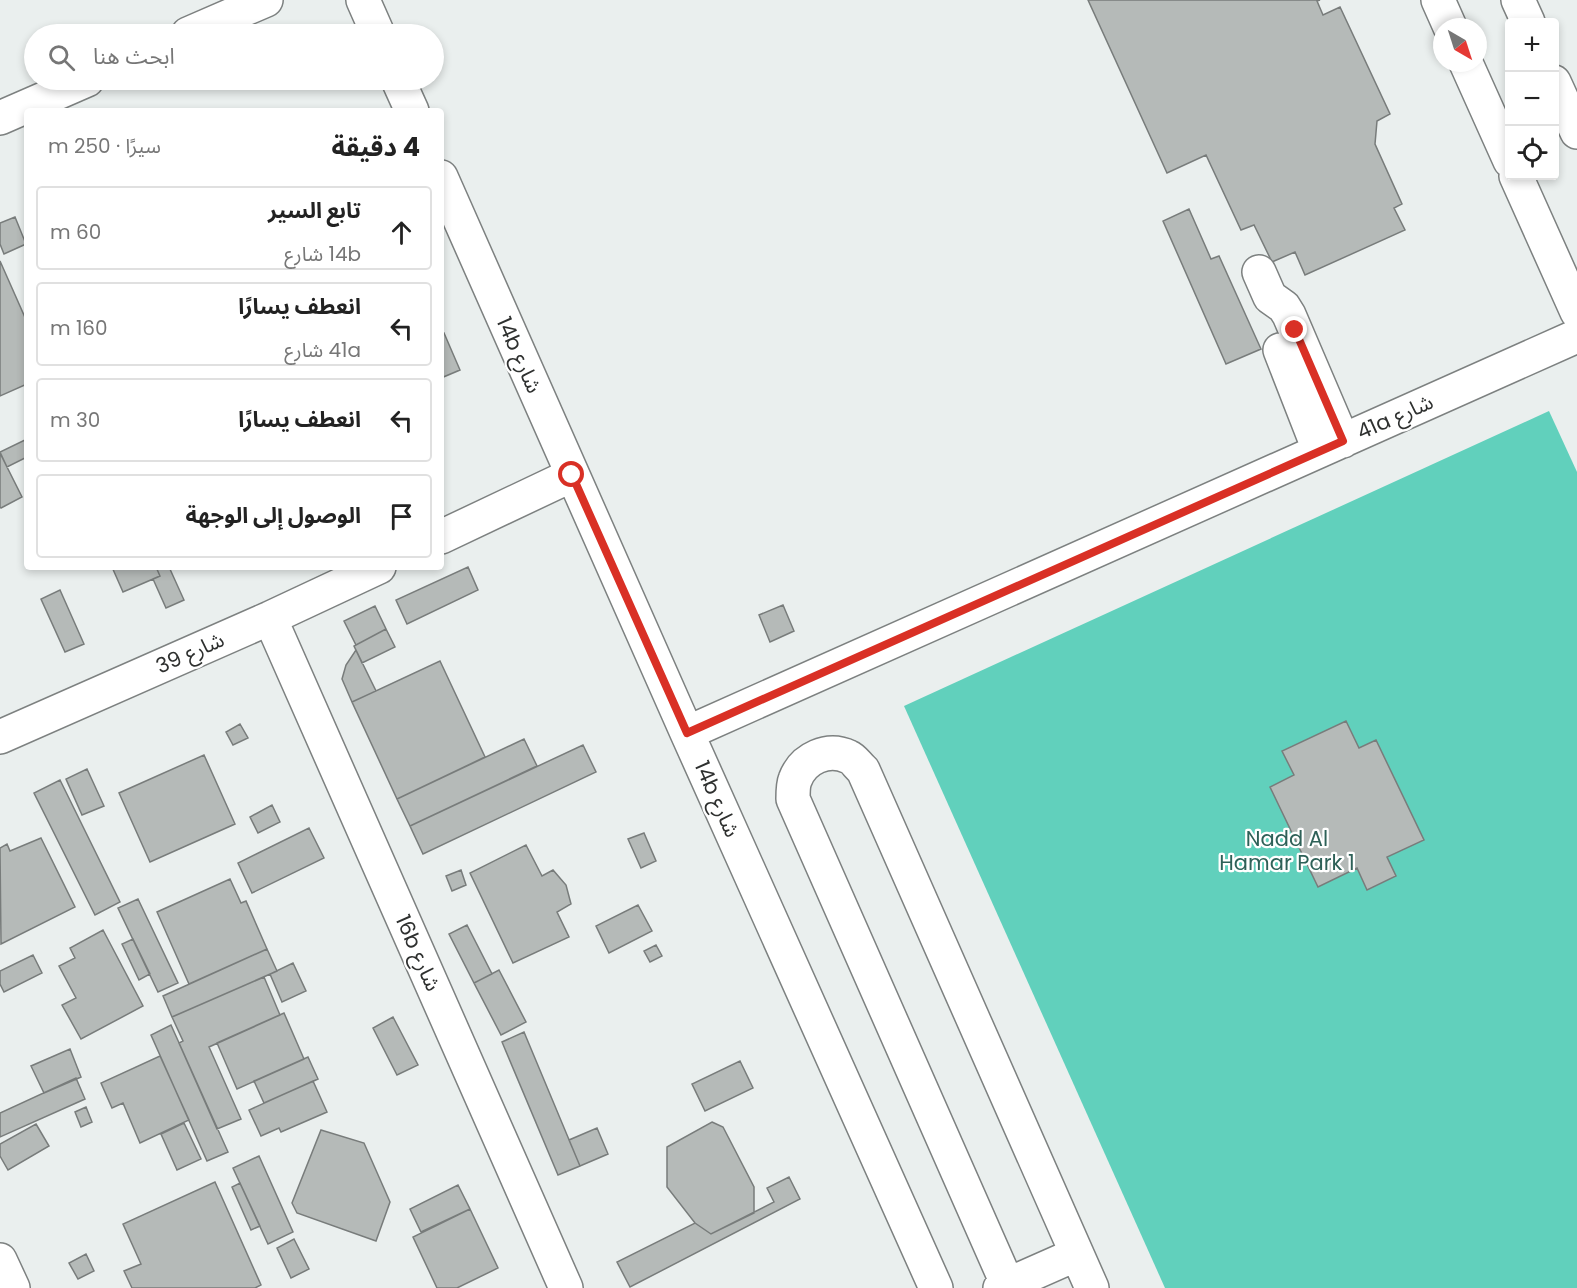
<!DOCTYPE html>
<html lang="ar">
<head>
<meta charset="utf-8">
<style>
	:root { --surface:#fff; --page:#f2f2f2; --text:#222; --muted:#767676; --line:#e0e0e0 }
	body { margin:0; font-family:Poppins,"Noto Sans Arabic",sans-serif; background:var(--page); color:var(--text); direction:rtl }
	.controls { position:absolute; right:18px; top:18px; display:grid; overflow:hidden; border-radius:6px; box-shadow:0 3px 9px #0003 }
	.controls button { width:54px; height:54px; display:grid; place-items:center; padding:0; border:0; border-bottom:2px solid var(--line); background:var(--surface); color:var(--text); font:30px sans-serif }
	.compass { position:absolute; left:1433px; top:18px; width:54px; height:54px; border-radius:50%; background:var(--surface); box-shadow:0 3px 9px #0003; rotate:141deg }
	.stop { position:absolute; width:18px; height:18px; margin:-14px; border:4px solid #d93025; border-radius:50%; background:#fff }
	.stop.end { background:#d93025; border-color:#fff; box-shadow:0 2px 6px #0008 }
	.list { margin:0; padding:0; list-style:none }
	h2 { display:flex; justify-content:space-between; align-items:center; height:78px; margin:0; padding:0 24px; font-size:26px }
	h2 small { font-size:20px; font-weight:400; color:var(--muted) }
	.list li { display:grid; grid-template-columns:39px 1fr auto; gap:18px; align-items:center; box-sizing:border-box; height:84px; margin:0 12px 12px; padding:0 12px; border:2px solid var(--line); border-radius:6px }
	.list b { display:block; font-size:22px; white-space:nowrap }
	.list p { margin:0; font-size:20px; white-space:nowrap; color:var(--muted) }
	.list em { font-size:20px; font-style:normal; color:var(--muted) }
	.icon { flex:none; width:33px; height:33px; fill:none; stroke:currentColor; stroke-width:2; stroke-linecap:round; stroke-linejoin:round }
	.map { position:relative; flex:none; width:1577px; height:1288px; overflow:hidden; direction:ltr }
	.search { position:absolute; background:var(--surface); box-shadow:0 3px 9px #0003; left:24px; top:24px; width:420px; height:66px; display:flex; align-items:center; gap:15px; box-sizing:border-box; padding:0 21px; border-radius:33px; color:var(--muted); font-size:22px }
	.panel { position:absolute; background:var(--surface); box-shadow:0 3px 9px #0003; left:24px; top:108px; width:420px; height:462px; border-radius:6px; direction:rtl }
	.map>svg:first-child { display:block }
</style>
</head>
<body>
<div class="map">
<svg width="1577" height="1288" viewBox="0 0 1577 1288">
	<rect width="100%" height="100%" fill="#eaefee"/>
	<path fill="#61d0bc" d="M 1549,411 L 1577,472 L 1577,1288 L 1165,1288 L 904,706 Z"/>
	<path fill="#b5bab8" stroke="#787c7b" stroke-width="1.5" d="M 1088,0 L 1320,0 L 1317,1 L 1323,15 L 1340,7 L 1390,114 L 1377,121 L 1375,144 L 1402,204 L 1394,208 L 1405,230 L 1305,275 L 1295,252 L 1272,262 L 1254,225 L 1241,230 L 1206,155 L 1167,173 Z
		M 1189,209 L 1211,259 L 1219,256 L 1261,349 L 1226,364 L 1163,221 Z
		M 15,217 L 26,244 L 4,254 L 0,244 L 0,223 Z
		M 0,261 L 27,322 L 27,384 L 0,396 Z
		M 444,333 L 460,370 L 441,378 L 441,334 Z
		M 27,439 L 27,457 L 7,467 L 0,452 Z
		M 0,453 L 22,497 L 1,508 L 0,507 Z
		M 112,567 L 156,567 L 160,576 L 123,592 Z
		M 156,567 L 169,567 L 184,600 L 166,608 L 153,579 L 160,576 Z
		M 468,567 L 478,590 L 407,624 L 396,600 Z
		M 60,590 L 84,644 L 65,652 L 41,599 Z
		M 783,605 L 794,631 L 770,642 L 759,615 Z
		M 375,606 L 386,629 L 356,645 L 344,621 Z
		M 386,629 L 395,647 L 362,663 L 354,646 Z
		M 356,650 L 376,691 L 352,702 L 342,679 L 346,665 Z
		M 440,661 L 485,757 L 397,799 L 352,702 Z
		M 1346,721 L 1359,748 L 1376,740 L 1424,840 L 1387,857 L 1396,876 L 1367,890 L 1357,868 L 1318,887 L 1270,787 L 1294,775 L 1282,751 Z
		M 240,724 L 248,738 L 233,745 L 226,732 Z
		M 524,739 L 537,766 L 410,826 L 397,799 Z
		M 583,745 L 596,772 L 423,854 L 410,826 Z
		M 204,755 L 235,824 L 150,862 L 119,793 Z
		M 87,769 L 104,806 L 82,815 L 66,779 Z
		M 60,780 L 120,902 L 95,915 L 34,793 Z
		M 272,805 L 280,822 L 258,833 L 250,817 Z
		M 309,828 L 324,858 L 252,893 L 238,863 Z
		M 644,833 L 656,861 L 641,868 L 628,839 Z
		M 41,838 L 75,907 L 1,944 L 0,848 L 7,844 L 10,851 Z
		M 526,845 L 542,876 L 553,870 L 566,885 L 571,904 L 557,912 L 569,937 L 513,963 L 470,873 Z
		M 461,870 L 466,885 L 452,891 L 446,876 Z
		M 230,879 L 241,903 L 246,901 L 267,949 L 189,984 L 157,912 Z
		M 138,899 L 178,983 L 158,992 L 118,908 Z
		M 638,905 L 652,931 L 609,953 L 596,926 Z
		M 467,925 L 492,974 L 474,983 L 449,934 Z
		M 103,930 L 143,1006 L 81,1039 L 62,1005 L 76,998 L 59,966 L 75,958 L 70,948 Z
		M 133,939 L 150,974 L 139,980 L 122,944 Z
		M 656,945 L 662,956 L 650,962 L 644,951 Z
		M 267,949 L 277,971 L 172,1017 L 163,996 Z
		M 33,955 L 42,973 L 4,992 L 0,984 L 0,971 Z
		M 293,963 L 306,991 L 282,1002 L 270,974 Z
		M 499,970 L 526,1022 L 501,1035 L 474,983 Z
		M 264,977 L 280,1015 L 209,1047 L 241,1119 L 217,1129 L 179,1043 L 183,1041 L 172,1017 Z
		M 284,1013 L 304,1059 L 237,1089 L 217,1043 Z
		M 393,1017 L 418,1065 L 397,1075 L 373,1028 Z
		M 171,1025 L 228,1152 L 207,1161 L 151,1035 Z
		M 524,1032 L 580,1166 L 558,1175 L 502,1042 Z
		M 70,1049 L 81,1077 L 44,1093 L 31,1066 Z
		M 160,1056 L 189,1120 L 140,1143 L 123,1103 L 112,1108 L 101,1083 Z
		M 308,1057 L 318,1079 L 264,1103 L 254,1081 Z
		M 740,1061 L 753,1088 L 705,1111 L 692,1084 Z
		M 76,1078 L 85,1099 L 0,1137 L 0,1113 Z
		M 313,1081 L 327,1112 L 281,1132 L 279,1128 L 261,1136 L 249,1110 Z
		M 86,1107 L 92,1122 L 81,1127 L 75,1112 Z
		M 712,1122 L 723,1127 L 754,1187 L 754,1213 L 711,1234 L 695,1223 L 667,1187 L 667,1147 Z
		M 184,1123 L 201,1159 L 177,1170 L 161,1134 Z
		M 36,1124 L 49,1146 L 8,1170 L 0,1156 L 0,1144 Z
		M 597,1128 L 608,1154 L 580,1166 L 569,1140 Z
		M 321,1130 L 364,1143 L 390,1202 L 376,1241 L 297,1213 L 292,1203 Z
		M 259,1156 L 293,1232 L 268,1244 L 233,1168 Z
		M 789,1177 L 800,1199 L 630,1287 L 617,1262 L 695,1223 L 711,1234 L 774,1202 L 767,1188 Z
		M 215,1182 L 261,1285 L 255,1288 L 132,1288 L 124,1271 L 141,1264 L 123,1224 Z
		M 240,1183 L 260,1226 L 251,1230 L 232,1187 Z
		M 458,1185 L 470,1209 L 421,1232 L 410,1209 Z
		M 470,1209 L 498,1268 L 457,1288 L 437,1288 L 413,1237 Z
		M 294,1239 L 309,1269 L 291,1278 L 277,1248 Z
		M 86,1254 L 94,1271 L 78,1279 L 69,1263 Z"/>
	<g fill="none" stroke-linecap="round" stroke-linejoin="round">
		<g stroke="#7d8180" stroke-width="36">
			<path id="minor" d="M 363,0 L 378,34
				M 1438,0 L 1450,27
				M 1518,0 L 1528,22
				M 188,34 L 266,0
				M 1466,63 L 1510,161
				M 398,80 L 412,111
				M 1554,82 L 1577,132
				M 0,118 L 87,80
				M 1516,176 L 1577,312
				M 441,177 L 687,733 L 936,1288
				M 1259,272 L 1270,297 L 1284,307 L 1289,315 L 1343,441
				M 1280,350 L 1319,450
				M 441,537 L 572,475
				M 270,618 L 566,1288
				M 687,733 L 1577,336
				M 0,737 L 270,618 L 379,567
				M 0,1260 L 13,1288
				M 1000,1288 L 1077,1254
				M 1009,1288 L 793,799 C 793,793 793,785 795,780 C 803,758 828,747 849,757 C 854,759 858,766 863,770 L 1092,1288"/>
		</g>
		<use href="#minor" stroke="#fff" stroke-width="33"/>
	</g>
	<g fill="none" stroke-linecap="round" stroke-linejoin="round">
		<path stroke="#d93025" stroke-width="8" d="M 572,475 L 687,733 L 1343,441 L 1295,330"/>
	</g>
	<g text-anchor="middle" stroke-width="4.5" stroke-linejoin="round" paint-order="stroke">
		<g font-size="21" fill="#2e302f" stroke="#fff">
			<text transform="translate(519 355) rotate(66)" y="7">14b شارع</text>
			<text transform="translate(1395 417) rotate(-24)" y="7">41a شارع</text>
			<text transform="translate(190 653) rotate(-24)" y="7">شارع 39</text>
			<text transform="translate(717 799) rotate(66)" y="7">14b شارع</text>
			<text transform="translate(418 953) rotate(66)" y="7">16b شارع</text>
		</g>
		<g font-size="21" fill="#2e6158" stroke="#fff">
			<text x="1287" y="846">Nadd Al<tspan x="1287" dy="24">Hamar Park 1</tspan></text>
		</g>
	</g>
</svg>
<div class="controls">
<button>+</button>
<button>−</button>
<button><svg class="icon" aria-label="locate" viewBox="0 0 24 24"><circle cx="12" cy="12" r="6"/><path d="M12 2v4M12 18v4M2 12h4M18 12h4"/></svg></button>
</div>
<svg class="compass" viewBox="-18 -18 36 36"><path d="M0-13l5 13h-10z" fill="#e53935"/><path d="M0 13l5-13h-10z" fill="#767676"/></svg>
<div class="stop" style="left:572px;top:475px"></div>
<div class="stop end" style="left:1295px;top:330px"></div>
<div class="search"><svg class="icon" aria-label="search" viewBox="0 0 24 24"><circle cx="10" cy="10" r="6"/><path d="M15 15l6 6"/></svg>ابحث هنا</div>
<section class="panel">
<h2>4 دقيقة<small>سيرًا · 250 m</small></h2>
<ul class="list">
<li><svg class="icon" aria-label="ahead" viewBox="0 0 24 24"><path d="M12 20V5M6 11l6-6 6 6"/></svg><div><b>تابع السير</b><p>14b شارع</p></div><em>60 m</em></li>
<li><svg class="icon" aria-label="left" viewBox="0 0 24 24"><path d="M17 20v-9H6M10 6l-5 5 5 5"/></svg><div><b>انعطف يسارًا</b><p>41a شارع</p></div><em>160 m</em></li>
<li><svg class="icon" aria-label="left" viewBox="0 0 24 24"><path d="M17 20v-9H6M10 6l-5 5 5 5"/></svg><div><b>انعطف يسارًا</b></div><em>30 m</em></li>
<li><svg class="icon" aria-label="arrive" viewBox="0 0 24 24"><path d="M6 21V4h12l-3 4 3 4H6"/></svg><div><b>الوصول إلى الوجهة</b></div></li>
</ul>
</section>
</div>
</body>
</html>
